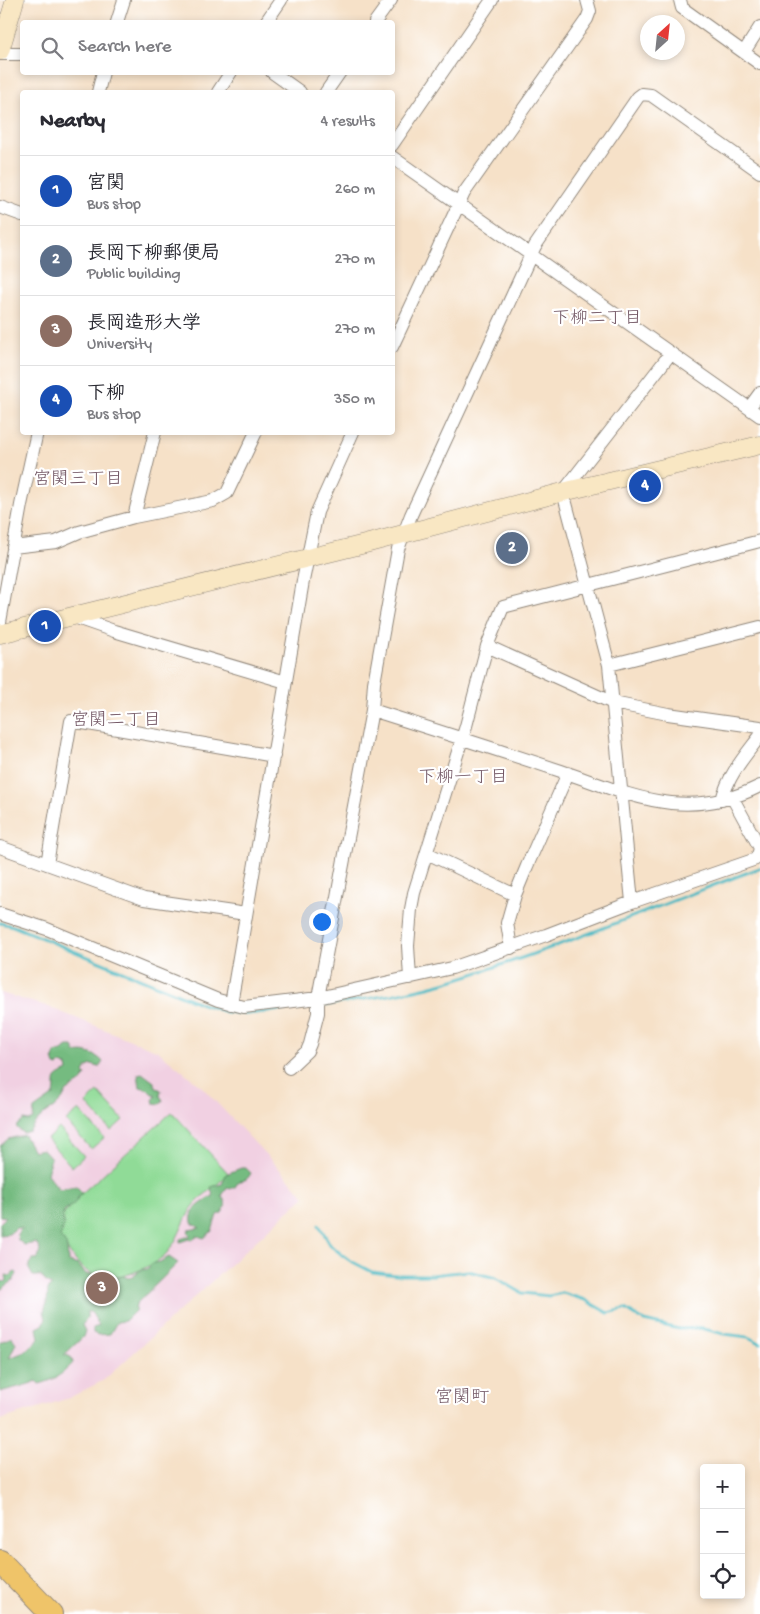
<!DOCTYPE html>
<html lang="en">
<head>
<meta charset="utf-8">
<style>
	:root { --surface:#fff; --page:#f2f2f3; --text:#2b2b33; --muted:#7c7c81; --line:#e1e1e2; --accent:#2563eb }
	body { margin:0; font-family:"Gochi Hand","Klee One",sans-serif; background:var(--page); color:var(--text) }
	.controls { position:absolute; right:15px; bottom:15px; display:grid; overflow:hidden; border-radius:5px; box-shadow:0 2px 8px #0003 }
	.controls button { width:45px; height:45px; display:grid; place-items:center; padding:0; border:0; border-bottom:1px solid var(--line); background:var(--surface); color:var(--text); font:25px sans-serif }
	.compass { position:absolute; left:640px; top:15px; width:45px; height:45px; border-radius:50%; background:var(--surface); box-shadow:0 2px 8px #0003; rotate:27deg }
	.you { position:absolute; left:321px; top:921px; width:18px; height:18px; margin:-12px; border:4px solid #fff; border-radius:50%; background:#1a73e8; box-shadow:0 0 0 8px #1a73e833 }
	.badge { display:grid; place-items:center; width:32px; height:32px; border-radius:50%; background:var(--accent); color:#fff; font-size:16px; font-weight:700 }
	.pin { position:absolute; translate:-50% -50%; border:2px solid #fff; box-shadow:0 1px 5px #0006 }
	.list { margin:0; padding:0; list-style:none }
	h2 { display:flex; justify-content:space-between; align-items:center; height:65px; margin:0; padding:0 20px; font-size:21px }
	h2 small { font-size:16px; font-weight:400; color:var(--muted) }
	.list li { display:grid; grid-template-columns:32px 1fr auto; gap:15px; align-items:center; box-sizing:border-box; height:70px; padding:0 20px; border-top:1px solid var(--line) }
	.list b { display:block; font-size:19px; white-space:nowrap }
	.list p { margin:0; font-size:16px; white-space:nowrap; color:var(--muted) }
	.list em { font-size:16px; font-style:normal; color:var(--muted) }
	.icon { flex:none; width:28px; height:28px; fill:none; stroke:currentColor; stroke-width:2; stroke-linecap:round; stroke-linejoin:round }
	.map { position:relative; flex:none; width:760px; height:1614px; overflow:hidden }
	.search { position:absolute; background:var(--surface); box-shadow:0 2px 8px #0003; left:20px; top:20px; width:375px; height:55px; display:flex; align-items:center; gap:12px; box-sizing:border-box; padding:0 18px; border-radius:5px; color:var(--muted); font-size:19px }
	.panel { position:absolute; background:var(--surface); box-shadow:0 2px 8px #0003; left:20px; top:90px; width:375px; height:345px; border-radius:5px }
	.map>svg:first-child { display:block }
</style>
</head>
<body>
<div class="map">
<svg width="760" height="1614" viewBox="0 0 760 1614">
	<rect width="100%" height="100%" fill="#fff"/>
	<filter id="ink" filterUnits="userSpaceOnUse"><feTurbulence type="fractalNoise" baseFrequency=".02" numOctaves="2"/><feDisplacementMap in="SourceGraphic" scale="10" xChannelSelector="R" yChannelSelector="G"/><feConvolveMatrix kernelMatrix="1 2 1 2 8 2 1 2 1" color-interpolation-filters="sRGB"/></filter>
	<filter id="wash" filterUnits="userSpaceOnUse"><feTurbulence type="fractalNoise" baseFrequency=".0096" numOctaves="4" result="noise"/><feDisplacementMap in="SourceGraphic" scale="20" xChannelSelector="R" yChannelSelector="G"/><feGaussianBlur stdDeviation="1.12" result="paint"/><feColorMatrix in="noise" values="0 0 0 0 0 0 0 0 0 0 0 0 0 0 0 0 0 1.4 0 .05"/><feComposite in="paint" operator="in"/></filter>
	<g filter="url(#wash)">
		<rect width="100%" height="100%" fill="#f6e1c8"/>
		<path fill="#f1d0e2" d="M 0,993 L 46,1006 L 158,1051 L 201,1086 L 305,1196 L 104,1380 L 69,1398 L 0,1420 Z"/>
		<path fill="#90db97" stroke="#5e8361" d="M 98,1092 L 123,1120 L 111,1131 L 86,1103 Z
			M 79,1110 L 104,1138 L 91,1149 L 66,1121 Z
			M 172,1112 L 229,1174 C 217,1185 202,1195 192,1208 C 182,1223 178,1242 165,1255 C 156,1263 143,1269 132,1273 C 88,1290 72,1259 54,1226 L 81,1194 Z
			M 59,1128 L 84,1156 L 72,1167 L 47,1139 Z"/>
		<path fill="#74bb80" stroke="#507356" d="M 68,1047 L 73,1047 L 76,1053 C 84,1050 98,1055 103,1062 L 99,1067 L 92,1065 L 87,1067 L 84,1073 L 86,1075 L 80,1083 L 67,1091 L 62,1100 L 54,1108 L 47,1112 L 34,1124 L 30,1131 L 23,1133 L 16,1127 L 24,1120 L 28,1121 L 33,1119 L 34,1109 L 54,1095 C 57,1079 50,1079 68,1071 L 67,1066 L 61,1064 L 58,1066 L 55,1065 L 53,1059 L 55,1053 L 60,1052 Z
			M 142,1073 L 154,1082 L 157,1088 L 161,1090 L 160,1096 L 163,1100 L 160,1104 L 154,1103 L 153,1100 L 156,1096 L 155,1094 L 152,1094 L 147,1089 L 140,1087 L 138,1074 Z
			M 24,1135 L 33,1151 L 43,1149 L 51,1158 L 47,1174 L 59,1189 L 76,1186 L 82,1192 L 73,1205 L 65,1210 L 62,1217 L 64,1226 L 60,1237 L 66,1244 L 69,1262 L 78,1265 L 86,1274 L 112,1279 L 122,1276 L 129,1278 L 141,1270 L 147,1269 L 153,1263 L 160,1262 L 169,1257 L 178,1263 L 136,1304 L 135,1311 L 125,1321 L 117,1322 L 110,1334 L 98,1335 L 93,1333 L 93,1328 L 99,1326 L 92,1313 L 87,1311 L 87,1319 L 82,1325 L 85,1331 L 83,1337 L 64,1355 L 67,1355 L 72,1358 L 73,1363 C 63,1374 53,1381 39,1384 L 36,1381 C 30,1385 9,1389 0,1392 L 0,1342 L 12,1337 L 16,1343 L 9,1358 L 22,1353 L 32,1346 L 39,1338 L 37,1328 L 43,1325 L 46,1319 L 44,1311 L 47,1303 L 48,1288 L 52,1286 L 46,1282 L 41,1276 L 33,1276 L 29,1269 L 29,1264 L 33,1259 L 38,1259 L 40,1250 L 36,1243 L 24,1245 L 18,1240 L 17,1234 L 22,1228 L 16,1228 L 9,1234 L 0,1235 L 0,1223 L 6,1217 L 0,1216 L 0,1146 L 8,1139 Z
			M 241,1168 L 246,1168 L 251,1173 C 248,1179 245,1181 239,1181 L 235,1187 L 230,1189 L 227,1187 L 222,1196 C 227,1202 226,1207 222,1213 L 217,1215 L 212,1231 L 204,1238 L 198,1236 L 192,1240 L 189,1239 L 180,1242 L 180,1239 L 190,1236 L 188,1230 L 200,1228 L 192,1223 C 190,1209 197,1207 206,1200 C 212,1196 206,1198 213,1197 L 211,1187 L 222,1184 L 226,1174 Z
			M 16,1272 L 17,1274 L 13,1281 L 0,1290 L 1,1281 L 4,1282 L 7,1281 L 6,1275 L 11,1276 L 13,1273 Z"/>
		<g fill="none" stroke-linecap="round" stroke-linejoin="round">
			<path stroke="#4bb9c3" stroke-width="3" d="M 0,923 L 13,926 L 202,1004 L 226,1012 L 248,1014 L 314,1006
				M 320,1006 C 365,999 411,993 454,980 C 558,949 658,905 760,868
				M 319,1225 L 331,1246 L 349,1260 L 372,1272 L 396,1275 L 432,1275 L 468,1271 L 496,1278 L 522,1293 L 549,1296 L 563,1293 L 585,1300 L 608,1313 L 625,1309 L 644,1321 L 679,1329 L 700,1328 L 724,1334 L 748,1337 L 760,1343"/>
		</g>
	</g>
	<g filter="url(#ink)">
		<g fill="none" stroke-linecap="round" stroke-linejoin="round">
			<g stroke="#90867a" stroke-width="14">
				<path id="street" d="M 680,0 L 682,8 L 760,64
					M 117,22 L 124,0
					M 266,22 L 281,0
					M 375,22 L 391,0
					M 744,52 L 760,27
					M 0,54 L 22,54
					M 272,72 L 300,92
					M 98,92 L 103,72
					M 218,92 L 231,72
					M 326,92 L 340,72
					M 392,145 L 492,0
					M 392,157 L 760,416
					M 0,207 L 22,215
					M 392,347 L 464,193 L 587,19 L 590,11 L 587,0
					M 749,408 L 760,393
					M 134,517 L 155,432
					M 13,547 L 56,542 L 79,532 L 134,517 L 213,501 L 227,493 L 256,432
					M 71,616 L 114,631 L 286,682
					M 0,622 L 21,505 L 37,432
					M 487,646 L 613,703 L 668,714 L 760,727
					M 609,665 L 760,627
					M 372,710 C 435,730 498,750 561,771 C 597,783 633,799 671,803 C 702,806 732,800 760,786
					M 722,800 C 728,775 745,756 760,736
					M 0,847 L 144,899 L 246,914
					M 427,853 L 515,895
					M 47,864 L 71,721 L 274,756
					M 632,902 L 609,665 L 563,492 L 671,353
					M 0,914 L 47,929 L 218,1000 L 244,1007 L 318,998 L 452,968 L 546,935 L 632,902 L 756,859 L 759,852 L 760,848 L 732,797
					M 511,948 L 507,923 L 515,895 L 527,866 L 568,773
					M 410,978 L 408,946 L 411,909 L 414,893 L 466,726 L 487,646 L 503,607 L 760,541
					M 231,1004 L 303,581 L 317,512 L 353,432
					M 289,1068 L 307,1051 L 310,1044 L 318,1013 L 318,998 L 372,710 L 374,683 L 398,549 L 411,515 L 535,246 L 638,97 L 642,94 L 651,95 L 760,172"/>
			</g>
			<g stroke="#90867a" stroke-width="19">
				<path id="secondary" d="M 0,51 L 15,0
					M 0,634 L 365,544 L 563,492 L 760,445"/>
			</g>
			<g stroke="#90867a" stroke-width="24">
				<path id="highway" d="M 0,1561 L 51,1614"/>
			</g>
			<use href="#street" stroke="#fff" stroke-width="12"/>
			<use href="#secondary" stroke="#f9e7c3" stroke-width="18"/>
			<use href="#highway" stroke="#efc469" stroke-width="22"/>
		</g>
	</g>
	<g text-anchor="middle" stroke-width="4.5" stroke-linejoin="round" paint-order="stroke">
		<g font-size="18" fill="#705462" stroke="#fff">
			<text x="597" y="323">下柳二丁目</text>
			<text x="78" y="484">宮関三丁目</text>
			<text x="116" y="725">宮関二丁目</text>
			<text x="463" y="782">下柳一丁目</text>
			<text x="462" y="1402">宮関町</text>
		</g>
	</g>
</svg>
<div class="controls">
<button>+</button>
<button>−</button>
<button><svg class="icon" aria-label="locate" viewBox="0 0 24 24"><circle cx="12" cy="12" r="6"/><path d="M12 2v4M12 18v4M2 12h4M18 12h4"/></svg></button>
</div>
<svg class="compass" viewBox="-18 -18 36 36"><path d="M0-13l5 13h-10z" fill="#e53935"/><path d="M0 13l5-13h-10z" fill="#7c7c81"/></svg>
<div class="you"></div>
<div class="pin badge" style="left:45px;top:626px;background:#1a4fb4">1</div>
<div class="pin badge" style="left:512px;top:548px;background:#5c6f8a">2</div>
<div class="pin badge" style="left:102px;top:1288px;background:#8d6e63">3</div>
<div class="pin badge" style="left:645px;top:486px;background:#1a4fb4">4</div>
<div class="search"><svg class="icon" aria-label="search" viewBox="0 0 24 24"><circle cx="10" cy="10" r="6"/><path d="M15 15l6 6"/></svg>Search here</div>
<section class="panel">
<h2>Nearby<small>4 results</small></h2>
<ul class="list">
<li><span class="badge" style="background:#1a4fb4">1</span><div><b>宮関</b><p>Bus stop</p></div><em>260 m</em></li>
<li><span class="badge" style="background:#5c6f8a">2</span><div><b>長岡下柳郵便局</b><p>Public building</p></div><em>270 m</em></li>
<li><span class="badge" style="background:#8d6e63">3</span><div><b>長岡造形大学</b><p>University</p></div><em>270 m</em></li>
<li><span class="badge" style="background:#1a4fb4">4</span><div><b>下柳</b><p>Bus stop</p></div><em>350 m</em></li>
</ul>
</section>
</div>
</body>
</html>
